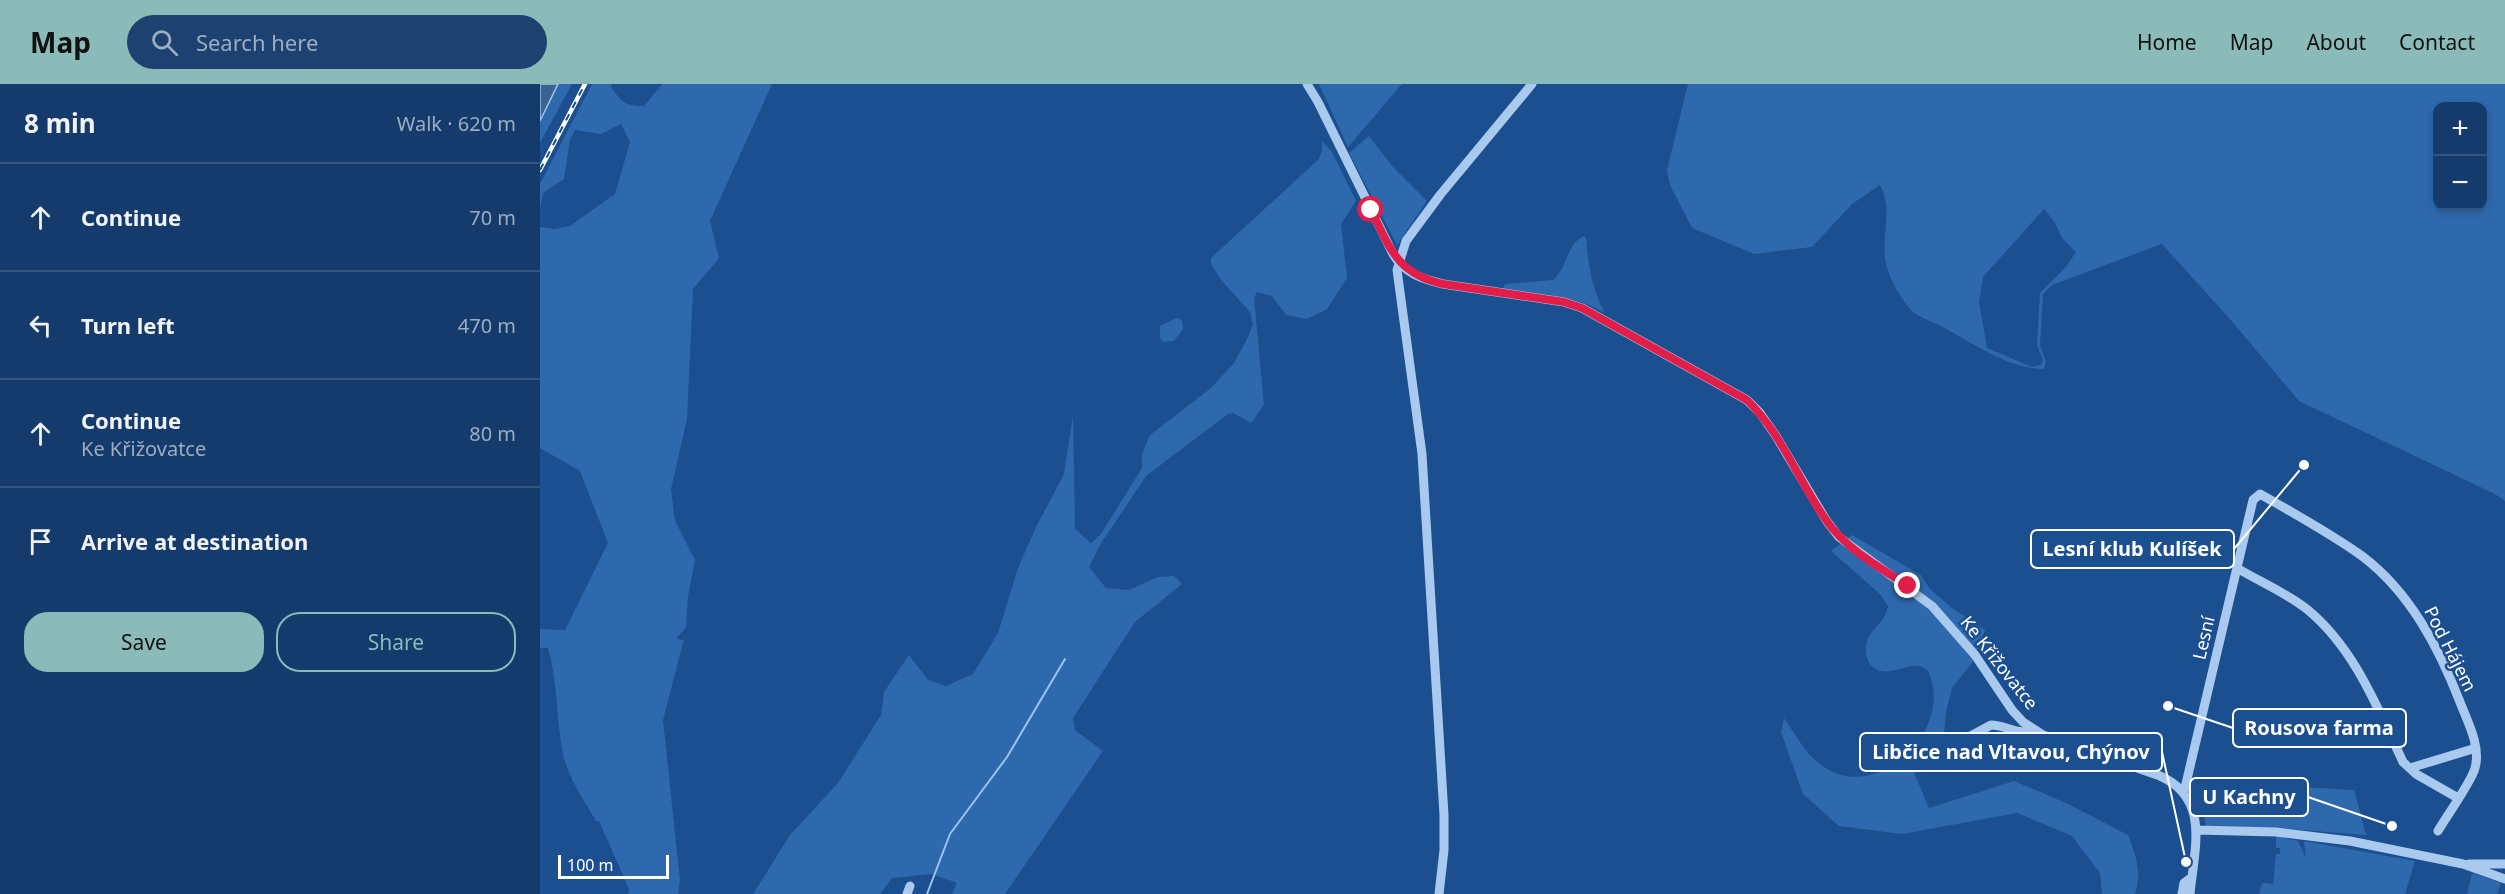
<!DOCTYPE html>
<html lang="en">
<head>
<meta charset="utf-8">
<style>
	:root { --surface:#143b6b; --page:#1d4271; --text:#f1f3f6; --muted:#9dadc1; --line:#33557e; --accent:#8bbbb9 }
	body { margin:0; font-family:"Noto Sans",sans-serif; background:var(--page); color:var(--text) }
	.controls { position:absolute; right:18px; top:18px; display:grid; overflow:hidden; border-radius:12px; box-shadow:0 3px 9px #0003 }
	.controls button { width:54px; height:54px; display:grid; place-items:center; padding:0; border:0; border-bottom:2px solid var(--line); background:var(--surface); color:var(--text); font:30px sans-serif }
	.scale { position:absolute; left:18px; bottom:15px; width:111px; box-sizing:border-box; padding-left:6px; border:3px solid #fff; border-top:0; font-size:16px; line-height:21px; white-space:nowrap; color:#fff; -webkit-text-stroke:4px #1b4f8f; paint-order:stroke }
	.stop { position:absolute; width:18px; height:18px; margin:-14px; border:4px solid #e11d48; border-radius:50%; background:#fff }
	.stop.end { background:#e11d48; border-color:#fff; box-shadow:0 2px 6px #0008 }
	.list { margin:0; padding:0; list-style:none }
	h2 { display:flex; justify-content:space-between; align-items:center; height:78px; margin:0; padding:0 24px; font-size:26px }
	h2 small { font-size:20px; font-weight:400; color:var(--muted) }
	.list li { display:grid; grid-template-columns:39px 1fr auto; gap:18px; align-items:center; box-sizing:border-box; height:108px; padding:0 24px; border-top:2px solid var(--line) }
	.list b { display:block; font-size:22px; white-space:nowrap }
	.list p { margin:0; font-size:20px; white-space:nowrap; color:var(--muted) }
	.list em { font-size:20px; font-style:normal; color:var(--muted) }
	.actions { display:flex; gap:12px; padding:18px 24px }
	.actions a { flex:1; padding:14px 0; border:2px solid var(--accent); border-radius:24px; text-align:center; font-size:21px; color:var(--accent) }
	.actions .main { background:var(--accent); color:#111 }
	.icon { flex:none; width:33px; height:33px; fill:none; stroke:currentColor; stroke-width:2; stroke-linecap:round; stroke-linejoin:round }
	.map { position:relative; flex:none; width:1965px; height:810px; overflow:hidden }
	header { display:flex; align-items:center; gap:36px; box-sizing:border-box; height:84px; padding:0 30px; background:var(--accent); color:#111 }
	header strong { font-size:28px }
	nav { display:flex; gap:33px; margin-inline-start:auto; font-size:21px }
	.search { width:420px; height:54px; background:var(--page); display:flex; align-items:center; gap:15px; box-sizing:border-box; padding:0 21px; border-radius:33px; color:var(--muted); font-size:22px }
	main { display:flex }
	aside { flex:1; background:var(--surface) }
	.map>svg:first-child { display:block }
</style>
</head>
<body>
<header>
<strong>Map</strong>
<div class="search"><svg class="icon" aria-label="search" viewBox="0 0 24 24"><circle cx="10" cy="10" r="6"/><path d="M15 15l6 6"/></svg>Search here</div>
<nav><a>Home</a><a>Map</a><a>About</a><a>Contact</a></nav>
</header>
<main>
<aside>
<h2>8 min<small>Walk · 620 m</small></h2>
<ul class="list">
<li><svg class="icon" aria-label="ahead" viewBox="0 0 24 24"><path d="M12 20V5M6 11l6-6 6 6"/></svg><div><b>Continue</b></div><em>70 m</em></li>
<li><svg class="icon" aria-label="left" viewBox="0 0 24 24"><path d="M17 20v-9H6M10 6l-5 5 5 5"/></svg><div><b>Turn left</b></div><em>470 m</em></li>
<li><svg class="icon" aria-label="ahead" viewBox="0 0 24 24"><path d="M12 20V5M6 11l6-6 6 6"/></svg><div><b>Continue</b><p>Ke Křižovatce</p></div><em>80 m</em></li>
<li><svg class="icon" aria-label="arrive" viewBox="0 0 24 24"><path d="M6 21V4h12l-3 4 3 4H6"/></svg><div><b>Arrive at destination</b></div></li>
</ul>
<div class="actions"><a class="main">Save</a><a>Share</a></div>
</aside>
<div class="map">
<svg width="1965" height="810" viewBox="0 0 1965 810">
	<rect width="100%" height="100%" fill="#1b4f8f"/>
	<path fill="#2e69ad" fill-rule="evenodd" d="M 18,0 L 32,0 L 0,59 L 0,37 Z
		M 52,0 L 72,0 L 71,3 C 80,17 87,23 104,22 L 122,0 L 232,0 L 170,137 L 179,174 L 153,205 L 147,335 L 131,405 L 135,437 L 155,476 L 148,512 L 146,543 L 136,555 L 144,556 L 143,559 L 123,636 L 140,796 L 138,810 L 88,810 L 89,805 L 59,737 L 56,737 C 44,716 28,694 23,670 C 16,635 18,599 8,564 L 0,564 L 0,545 L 25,546 L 68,459 L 40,387 L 0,364 L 0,143 L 15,145 L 30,142 L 75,110 L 90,58 L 81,40 L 61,50 L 35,46 L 30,56 L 24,95 L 3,109 L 0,126 L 0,100 Z
		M 779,0 L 862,0 L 808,63 Z
		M 1148,0 L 1965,0 L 1965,417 L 1955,410 L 1759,317 L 1689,234 L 1622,160 L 1512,201 L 1503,210 L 1500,261 L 1506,278 L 1504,285 C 1468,285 1431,258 1399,241 C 1391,237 1378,233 1371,226 C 1360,214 1346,189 1345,173 C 1342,148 1353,124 1340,101 L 1312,120 L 1272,163 L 1214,170 L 1152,144 L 1130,101 L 1127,86 ZM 1898,22 L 1942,22 L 1942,122 L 1898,122 ZM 1504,125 L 1515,139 L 1522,154 L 1536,168 L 1525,184 L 1500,209 L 1497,261 L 1503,276 L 1501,281 L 1492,283 L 1447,264 L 1439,218 L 1443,193 Z
		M 829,52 L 853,83 L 887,117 L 857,161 L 809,69 Z
		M 782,57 L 792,68 L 816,117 L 801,140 L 807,194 L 787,225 L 767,235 L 746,231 L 732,212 L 717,208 L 714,214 L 724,321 L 711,339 L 693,329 L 688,330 L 606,392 L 560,461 L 549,483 L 566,504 L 589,506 L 618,493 L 634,492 L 642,500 L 595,538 L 533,634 L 535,646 L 563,667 L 465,810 L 412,810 L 417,799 L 392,790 L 352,794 L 340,810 L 213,810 L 250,751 L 298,699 L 341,631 L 344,608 L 369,571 L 388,596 L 406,602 L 433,590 L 458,549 L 478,484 L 496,443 L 524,390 L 533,331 L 535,445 L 551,459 L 561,450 L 602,384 L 602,370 L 610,351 L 671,304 L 694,279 L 707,255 L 713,240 L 710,228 L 682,197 L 671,180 L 671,174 L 779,75 L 782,66 Z
		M 1044,152 L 1046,154 C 1048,180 1052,206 1065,229 C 1034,210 999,211 963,205 L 965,200 L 1013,196 C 1027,185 1026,160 1044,152 Z
		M 637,234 L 642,236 L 643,245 L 634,257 L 623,258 L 620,254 L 620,242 Z
		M 1312,451 L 1381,491 L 1390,505 L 1412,524 L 1445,546 L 1432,579 L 1412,604 L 1406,628 L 1402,673 L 1374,689 L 1389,724 L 1474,697 L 1526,719 L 1588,751 C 1596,770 1602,790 1595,810 L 1562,810 L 1560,789 L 1532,752 L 1477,729 L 1362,750 L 1299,742 L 1263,710 L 1241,648 L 1244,634 C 1255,650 1265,669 1281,681 C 1337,723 1416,644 1388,587 C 1385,585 1383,583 1380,582 C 1364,579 1344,597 1330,580 C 1326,574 1325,568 1326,562 C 1329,543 1345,541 1348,522 L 1339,509 L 1291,467 Z
		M 1659,697 L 1814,706 L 1826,751 L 1737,744 L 1666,744 Z
		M 1736,752 L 1758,757 L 1766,774 L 1764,757 L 1875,777 L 1865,810 L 1719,810 L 1722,799 L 1733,800 L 1736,770 L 1740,770 L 1740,764 L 1736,764 Z
		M 1932,789 L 1961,799 L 1957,810 L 1927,810 Z"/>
	<path fill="#3c6290" stroke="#9cc4f0" stroke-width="1.5" d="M 0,0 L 18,0 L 0,37 Z"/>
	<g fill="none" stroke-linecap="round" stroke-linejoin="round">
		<path stroke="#9cc4f0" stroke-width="2" d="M 387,810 L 410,750 L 467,673 L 525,575"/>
		<path stroke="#a9c9ee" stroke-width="9" d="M 767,0 L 778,18 L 853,170 C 864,189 882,195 903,200 L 1024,218 L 1042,224 L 1207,316 L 1220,329 L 1236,352 L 1286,436 L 1299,453 L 1392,522 L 1435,571 L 1472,626 L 1483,638 L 1503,651 L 1620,692 C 1671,714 1654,766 1650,810
			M 1697,484 C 1720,498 1747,509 1768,526 C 1815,565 1838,625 1863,678 L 1876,690 L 1918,714
			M 1403,667 L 1451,641 C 1466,641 1478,652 1493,646
			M 1870,684 L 1936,664
			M 1644,708 L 1713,416 L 1720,410 C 1755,430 1790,449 1822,472 C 1870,508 1899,564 1920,618 C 1928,639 1941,662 1935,684 C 1932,697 1906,733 1898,747
			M 1656,746 L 1736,748 L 1810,757 L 1923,780 L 1965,795
			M 1929,780 L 1965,780
			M 367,810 L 370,802
			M 899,810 L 904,766 L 904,731 L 882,370 L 857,186 L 866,157 L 900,111 L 992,0
			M 1642,810 L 1644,799 L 1651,794"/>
		<g stroke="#fff" stroke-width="4.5">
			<path id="rail" d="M 0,86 L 45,0"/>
		</g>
		<use href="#rail" stroke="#1b4f8f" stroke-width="2" stroke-dasharray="7" stroke-linecap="butt"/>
	</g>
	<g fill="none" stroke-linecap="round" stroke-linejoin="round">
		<path stroke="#e11d48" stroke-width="8" d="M 831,126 C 850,164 857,190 903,200 L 1024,218 L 1042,224 L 1207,316 C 1242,350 1258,396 1286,436 C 1306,465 1339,483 1368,502"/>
	</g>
	<g text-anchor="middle" stroke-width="5" stroke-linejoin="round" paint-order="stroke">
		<g font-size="18" fill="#fff" stroke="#1b4f8f">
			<text transform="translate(1664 554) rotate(-77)" y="6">Lesní</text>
			<text transform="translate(1910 565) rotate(63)" y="6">Pod Hájem</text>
			<text transform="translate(1459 579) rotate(52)" y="6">Ke Křižovatce</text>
		</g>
	</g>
	<path fill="none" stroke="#fff" stroke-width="2" d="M1764 381L1694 465M1628 622L1693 644M1646 778L1622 668M1852 742L1768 713"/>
	<g fill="#fff" stroke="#1b4f8f" stroke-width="2">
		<circle cx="1764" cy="381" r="6"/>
		<circle cx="1628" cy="622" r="6"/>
		<circle cx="1646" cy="778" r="6"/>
		<circle cx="1852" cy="742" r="6"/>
	</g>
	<g fill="#1b4f8f" stroke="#fff" stroke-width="2">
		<rect x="1491" y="446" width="203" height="38" rx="6"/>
		<rect x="1693" y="625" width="173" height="38" rx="6"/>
		<rect x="1320" y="649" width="302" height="38" rx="6"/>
		<rect x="1650" y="694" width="118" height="38" rx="6"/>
	</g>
	<g font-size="20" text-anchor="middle" font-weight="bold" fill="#fff">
		<text x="1592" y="472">Lesní klub Kulíšek</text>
		<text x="1779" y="651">Rousova farma</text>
		<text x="1471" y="675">Libčice nad Vltavou, Chýnov</text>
		<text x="1709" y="720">U Kachny</text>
	</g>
</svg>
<div class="controls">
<button>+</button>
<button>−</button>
</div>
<div class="scale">100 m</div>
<div class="stop" style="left:831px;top:126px"></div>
<div class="stop end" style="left:1368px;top:502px"></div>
</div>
</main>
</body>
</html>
